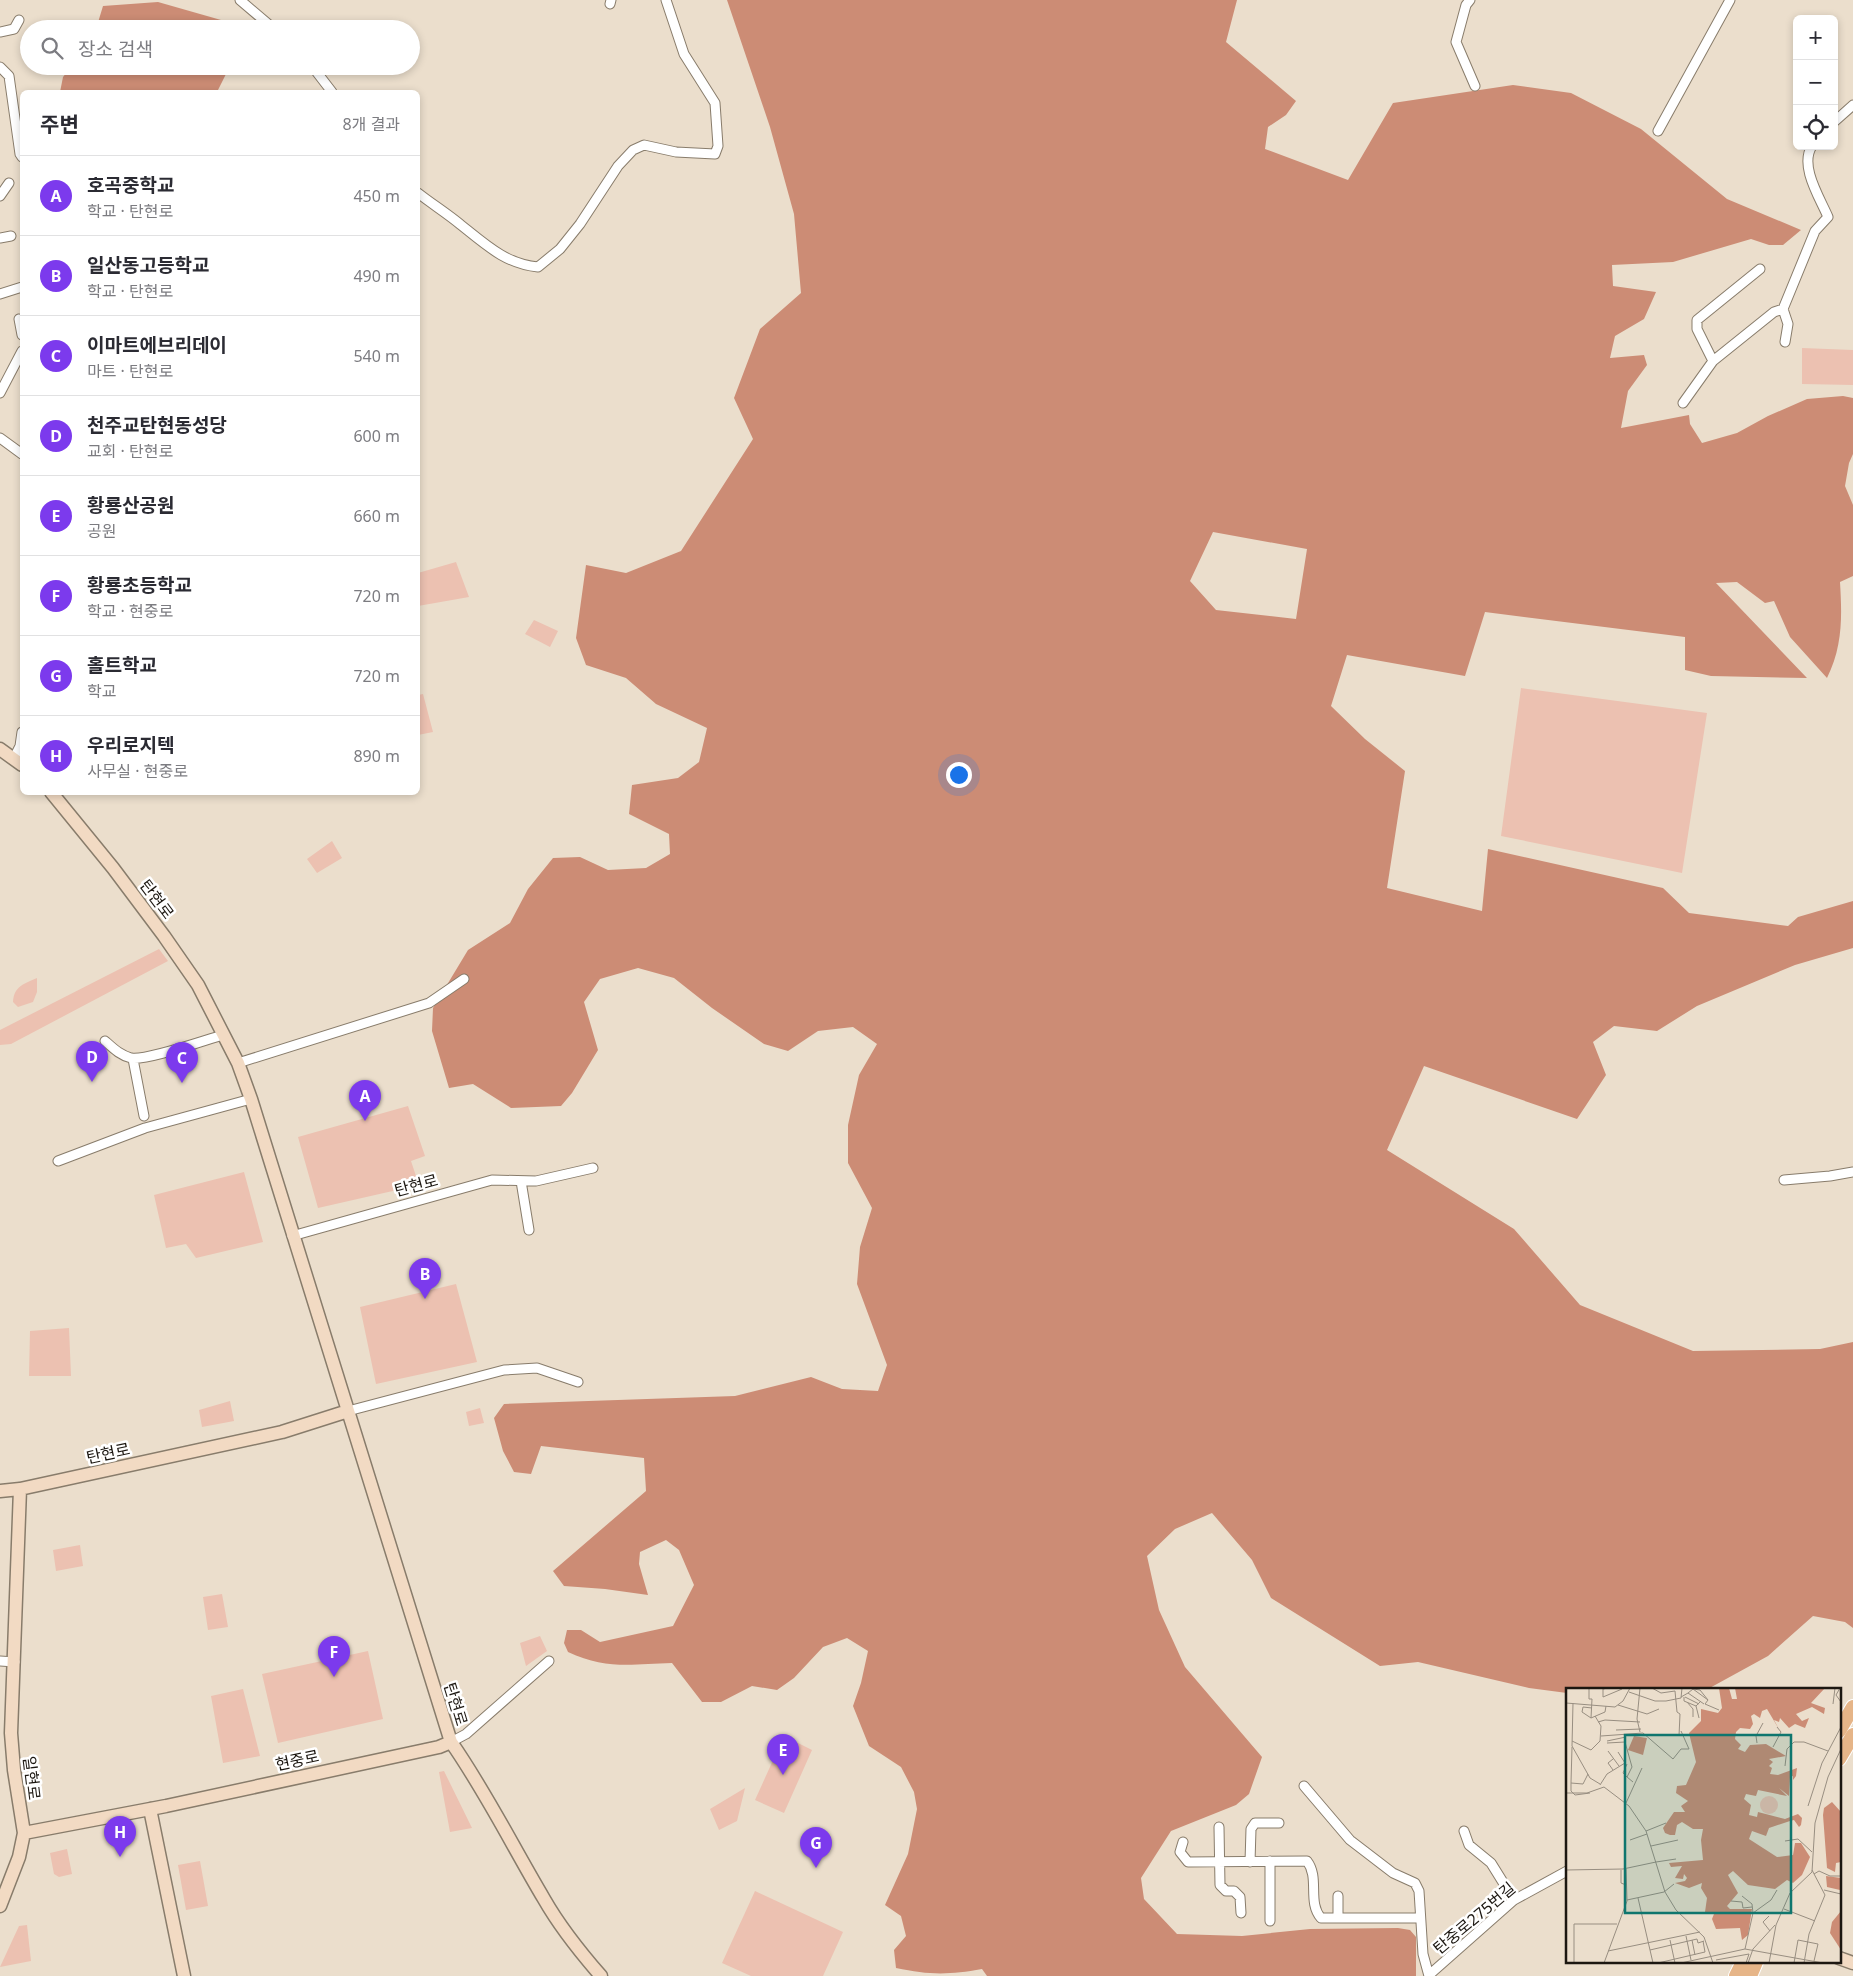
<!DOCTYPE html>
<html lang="ko">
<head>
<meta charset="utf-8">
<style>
	:root { --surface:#fff; --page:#f7f7f7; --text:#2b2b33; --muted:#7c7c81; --line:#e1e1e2; --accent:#7c3aed }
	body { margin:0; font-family:"Noto Sans","Noto Sans KR",sans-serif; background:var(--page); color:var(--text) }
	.controls { position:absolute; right:15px; top:15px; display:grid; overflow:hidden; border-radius:8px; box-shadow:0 2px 8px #0003 }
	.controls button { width:45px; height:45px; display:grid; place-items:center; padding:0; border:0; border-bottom:1px solid var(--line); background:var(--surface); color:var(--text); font:25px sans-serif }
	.you { position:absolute; left:958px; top:774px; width:18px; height:18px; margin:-12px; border:4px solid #fff; border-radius:50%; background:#1a73e8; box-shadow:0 0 0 8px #1a73e833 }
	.badge { display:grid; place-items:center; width:32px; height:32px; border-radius:50%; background:var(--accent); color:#fff; font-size:16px; font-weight:700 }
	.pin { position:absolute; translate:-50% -41px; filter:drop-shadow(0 1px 2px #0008) }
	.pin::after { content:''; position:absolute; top:26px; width:18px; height:15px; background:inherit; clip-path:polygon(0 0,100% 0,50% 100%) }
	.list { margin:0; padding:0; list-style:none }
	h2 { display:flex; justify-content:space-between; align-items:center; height:65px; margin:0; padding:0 20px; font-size:21px }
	h2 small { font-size:16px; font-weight:400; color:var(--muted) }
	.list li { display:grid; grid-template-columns:32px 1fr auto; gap:15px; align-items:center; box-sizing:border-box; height:80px; padding:0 20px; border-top:1px solid var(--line) }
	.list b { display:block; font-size:19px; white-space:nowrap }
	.list p { margin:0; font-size:16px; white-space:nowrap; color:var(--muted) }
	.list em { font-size:16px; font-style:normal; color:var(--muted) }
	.icon { flex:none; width:28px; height:28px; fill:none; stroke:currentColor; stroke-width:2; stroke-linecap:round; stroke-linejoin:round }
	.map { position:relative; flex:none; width:1853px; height:1976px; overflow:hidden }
	.search { position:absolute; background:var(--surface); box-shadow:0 2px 8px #0003; left:20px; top:20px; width:400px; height:55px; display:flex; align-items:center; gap:12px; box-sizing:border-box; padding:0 18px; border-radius:28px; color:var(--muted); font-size:19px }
	.panel { position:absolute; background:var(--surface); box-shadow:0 2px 8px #0003; left:20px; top:90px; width:400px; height:705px; border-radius:8px }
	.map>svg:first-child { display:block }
</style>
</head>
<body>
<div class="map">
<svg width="1853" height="1976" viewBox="0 0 1853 1976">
	<rect width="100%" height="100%" fill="#ebdecc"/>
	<path fill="#ecc1b1" d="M 1802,348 L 1853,350 L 1853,385 L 1802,384 Z
		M 456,562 L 469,597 L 418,606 L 418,573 Z
		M 534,620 L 558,631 L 550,647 L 525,634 Z
		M 1521,688 L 1707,713 L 1682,873 L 1501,836 Z
		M 423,694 L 433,732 L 418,735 L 418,695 Z
		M 332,841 L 342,858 L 317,873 L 307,859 Z
		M 159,949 L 168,961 L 11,1044 L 0,1045 L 0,1030 Z
		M 37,978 L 37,992 L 33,1002 L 18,1007 L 13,1002 C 14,986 24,984 37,978 Z
		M 408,1106 L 425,1156 L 411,1161 L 419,1185 L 318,1208 L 298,1137 Z
		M 244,1172 L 263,1242 L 196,1258 L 186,1244 L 166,1248 L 154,1195 Z
		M 456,1284 L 477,1362 L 376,1384 L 360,1307 Z
		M 69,1328 L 71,1376 L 29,1376 L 30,1331 Z
		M 230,1401 L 234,1421 L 202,1427 L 199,1410 Z
		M 480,1408 L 484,1423 L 469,1426 L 466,1412 Z
		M 80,1545 L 83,1566 L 56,1571 L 53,1550 Z
		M 222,1594 L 228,1627 L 208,1630 L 203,1597 Z
		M 540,1636 L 547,1651 L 526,1666 L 520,1643 Z
		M 368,1651 L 383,1719 L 278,1743 L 262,1674 Z
		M 243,1689 L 260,1756 L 223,1763 L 211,1696 Z
		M 784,1736 L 812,1750 L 784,1813 L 755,1800 Z
		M 444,1771 L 472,1828 L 450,1832 L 439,1772 Z
		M 745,1788 L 737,1821 L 719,1830 L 710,1809 Z
		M 67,1849 L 72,1874 L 59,1877 L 54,1874 L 50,1853 Z
		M 200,1861 L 208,1906 L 186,1910 L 178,1865 Z
		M 755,1891 L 843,1932 L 823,1976 L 751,1976 L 722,1963 Z
		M 27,1925 L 31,1961 L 0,1967 L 19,1926 Z"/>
	<path fill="#cc8c75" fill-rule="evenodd" d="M 727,0 L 1237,0 L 1226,42 L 1296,101 L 1286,115 L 1268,127 L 1265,149 L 1348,180 L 1393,103 L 1513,85 L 1571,93 L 1641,129 L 1727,199 L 1801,230 L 1783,245 L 1769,245 L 1751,239 L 1673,262 L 1612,265 L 1613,286 L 1656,292 L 1644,319 L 1615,336 L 1610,358 L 1644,355 L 1647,365 L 1628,391 L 1621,428 L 1689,415 L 1690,424 L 1702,443 L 1737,433 L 1768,416 L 1807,399 L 1843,396 L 1853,398 L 1853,454 L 1849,463 L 1845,486 L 1853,505 L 1853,576 L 1840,582 C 1842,616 1843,646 1827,678 L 1790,637 L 1774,601 L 1765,603 L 1737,582 L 1716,583 L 1807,678 L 1711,676 L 1685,670 L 1685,637 L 1485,612 L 1465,676 L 1347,655 L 1331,706 L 1365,739 L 1405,771 L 1387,888 L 1482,911 L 1488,849 L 1663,888 L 1689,913 L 1788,926 L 1798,917 L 1853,901 L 1853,948 L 1795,965 L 1697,1006 L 1657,1031 L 1614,1026 L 1593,1042 L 1606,1075 L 1577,1119 L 1424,1066 L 1387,1150 L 1514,1229 L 1580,1305 L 1693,1351 L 1820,1349 L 1853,1342 L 1853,1628 L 1845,1622 L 1813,1616 L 1768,1656 L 1706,1690 L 1567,1690 L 1567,1693 L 1529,1688 L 1418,1662 L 1380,1666 L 1271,1598 L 1252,1560 L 1212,1513 L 1175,1529 L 1147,1556 L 1159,1610 L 1185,1667 L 1262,1757 L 1249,1794 L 1236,1805 L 1171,1831 L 1141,1878 L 1144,1899 L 1177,1934 L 1242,1936 L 1310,1929 L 1398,1928 L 1410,1930 L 1416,1937 L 1416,1976 L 987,1976 L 982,1969 C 949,1975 929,1975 896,1968 L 894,1950 L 906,1936 L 901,1916 L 885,1905 L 908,1854 L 917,1809 L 914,1792 L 901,1767 L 869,1746 L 853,1706 L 861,1683 L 868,1651 L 847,1638 L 823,1647 L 794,1678 L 777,1690 L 752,1686 L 721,1702 L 702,1702 L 672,1663 C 632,1664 606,1670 568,1652 L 564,1643 L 567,1630 L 581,1630 L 600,1642 L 673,1626 L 694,1585 L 679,1550 L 666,1540 L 640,1552 L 639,1564 L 648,1595 L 605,1589 L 564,1586 L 553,1571 L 646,1491 L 644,1458 L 541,1446 L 531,1474 L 514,1472 L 503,1451 L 494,1418 L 504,1404 L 735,1396 L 811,1377 L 842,1389 L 878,1391 L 887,1365 L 857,1284 L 860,1247 L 872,1208 L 848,1163 L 848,1125 L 859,1075 L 877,1044 L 853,1027 L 818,1031 L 788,1051 L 764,1044 L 712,1008 L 674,978 L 638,968 L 600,979 L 584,1002 L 598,1050 L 572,1093 L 561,1106 L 511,1108 L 473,1084 L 449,1088 L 432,1031 L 433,1008 L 468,950 L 510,923 L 528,889 L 553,858 L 580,857 L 608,870 L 646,868 L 670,854 L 669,834 L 629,814 L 632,785 L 678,778 L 699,762 L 707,728 L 656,704 L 626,678 L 586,665 L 576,638 L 586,565 L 626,573 L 681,551 L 753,439 L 734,398 L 760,329 L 801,293 L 794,214 L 770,127 ZM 1213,532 L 1307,549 L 1296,619 L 1216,610 L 1190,581 Z
		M 158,2 L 249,28 L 96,29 L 103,6 Z
		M 72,66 L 230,66 L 217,92 L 60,92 L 63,77 Z"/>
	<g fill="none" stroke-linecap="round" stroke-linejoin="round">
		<g stroke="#887c6b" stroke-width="11">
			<path id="street" d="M 240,0 L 274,29
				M 1470,0 L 1466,5 L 1456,42 L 1475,86
				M 610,4 L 611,0
				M 0,32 L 14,29 L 19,20
				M 312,66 L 332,92
				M 0,67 L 9,76 L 20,154 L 22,157
				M 1834,122 L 1853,105
				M 1658,131 L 1730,0
				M 418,193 C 432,204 448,214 461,225 C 486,245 506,264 538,267 L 560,249 L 580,224 L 618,166 L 633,150 L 644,145 L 676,152 L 715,154 L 718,146 L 715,103 L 684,54 L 666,0
				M 0,196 L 9,183
				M 0,238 L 11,236
				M 0,294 L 22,287
				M 19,319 L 22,335
				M 1785,342 L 1788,324 L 1783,309 L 1815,231 L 1828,217 C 1820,198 1799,166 1812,146
				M 1713,361 L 1697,329 L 1697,320 L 1760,269
				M 0,393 L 22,351
				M 1683,403 L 1713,361 L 1774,312 L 1783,309
				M 0,438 L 22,454
				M 14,758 L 20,746 L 22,732
				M 105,1041 C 114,1049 120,1055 131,1058 C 146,1061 205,1040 223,1035
				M 133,1059 L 144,1116
				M 238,1063 L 429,1003 L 464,979
				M 58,1161 L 145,1128 L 251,1099
				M 1784,1180 L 1830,1176 L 1853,1172
				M 521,1181 L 529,1230
				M 292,1236 L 492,1180 L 536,1181 L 593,1168
				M 348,1411 L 504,1370 L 537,1368 L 578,1382
				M 0,1661 L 15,1662
				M 451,1742 L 466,1734 L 549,1661
				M 1304,1786 L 1350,1840 L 1393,1873 L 1415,1883 L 1419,1891 L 1423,1954 L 1429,1976
				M 1219,1827 L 1220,1885 L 1226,1891 L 1234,1891 L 1240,1897 L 1241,1913
				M 1464,1831 L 1469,1845 L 1491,1863 L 1514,1900
				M 1183,1842 L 1180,1852 L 1188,1862 L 1307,1861 C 1320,1878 1307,1902 1321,1918 L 1420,1918
				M 1270,1861 L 1270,1921
				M 1250,1862 L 1251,1829 L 1255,1823 L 1279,1823
				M 1338,1918 L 1338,1896
				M 1429,1975 L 1514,1900 L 1567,1871"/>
		</g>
		<g stroke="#887c6b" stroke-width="15">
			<path id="secondary" d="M 0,749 L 22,765
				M 51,792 L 113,868 L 164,936 L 198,985 L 238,1063 L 251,1099 L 451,1742 C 486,1792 513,1847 544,1899 C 560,1927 580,1952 601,1976
				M 0,1491 L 20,1489 L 282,1432 L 348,1411
				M 150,1809 L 184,1976
				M 24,1833 L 166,1806 L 439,1747 L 451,1742
				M 0,1906 L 19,1857 L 24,1833 L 14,1770 L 11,1733 L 20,1489
				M 1839,1958 L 1853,1963"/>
		</g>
		<g stroke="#fff" stroke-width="16">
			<path id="primary" d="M 1839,1731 L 1853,1707
				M 1839,1759 L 1853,1735
				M 1736,1976 L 1743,1962
				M 1750,1976 L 1756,1962"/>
		</g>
		<use href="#street" stroke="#fff" stroke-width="9"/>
		<use href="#secondary" stroke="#f2dac3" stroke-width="12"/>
		<use href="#primary" stroke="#e6b588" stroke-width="14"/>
	</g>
	<g text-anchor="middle" stroke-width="5" stroke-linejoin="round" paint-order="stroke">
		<g font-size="16" fill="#1c1711" stroke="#fff">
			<text transform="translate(157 899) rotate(53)" y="6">탄현로</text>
			<text transform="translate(416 1185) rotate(-15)" y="6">탄현로</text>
			<text transform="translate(108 1453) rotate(-12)" y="6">탄현로</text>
			<text transform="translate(456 1704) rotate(73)" y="6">탄현로</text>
			<text transform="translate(297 1760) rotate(-12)" y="6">현중로</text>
			<text transform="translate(32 1778) rotate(83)" y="6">일현로</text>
			<text transform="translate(1474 1918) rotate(-40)" y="6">탄중로275번길</text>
		</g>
	</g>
	<g transform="translate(1566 1688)">
		<rect width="275" height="275" fill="#ebdecc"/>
		<path d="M194 117a9 9 0 1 1 18 0a9 9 0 1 1-18 0Z" fill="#ecc1b1"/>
		<path d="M 153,0 L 163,0 L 166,11 L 171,11 L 169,0 L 259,0 L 245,15 L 259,20 L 258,26 L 246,19 L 230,26 L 236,33 L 243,30 L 239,40 L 229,36 L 223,40 L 214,30 L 213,34 L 208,32 L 214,43 L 201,21 L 196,23 L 194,30 L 188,26 L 185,28 L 187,36 L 184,41 L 174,40 L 170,44 L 169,51 L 175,57 L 172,61 L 179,64 L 184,57 L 200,56 L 220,68 L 203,71 L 207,74 L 203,78 L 206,80 L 204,86 L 212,87 L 231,80 L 230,88 L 227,92 L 227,88 L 224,89 L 223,108 L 213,100 L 221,108 L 192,102 L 190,108 L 180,106 L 178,111 L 185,117 L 183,127 L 191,129 L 192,124 L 219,131 L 232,126 L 236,130 L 235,137 L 233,139 L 228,132 L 224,133 L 203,140 L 200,148 L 186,143 L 183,151 L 211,169 L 227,167 L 229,155 L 235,155 L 244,169 L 236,187 L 227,195 L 221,192 L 209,201 L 182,197 L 167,183 L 162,187 L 172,205 L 161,218 L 164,221 L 186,221 L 182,247 L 176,252 L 174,240 L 150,241 L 146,231 L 148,226 L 139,224 L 141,210 L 135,200 L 136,195 L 123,200 L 109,195 L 119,193 L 121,190 L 118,186 L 117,191 L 109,190 L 116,178 L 105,179 L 103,175 L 137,172 L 135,152 L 137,141 L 127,141 L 116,134 L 111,137 L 109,147 L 104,147 L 99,145 L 97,140 L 108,124 L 119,124 L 115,118 L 122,113 L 110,105 L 111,98 L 120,97 L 130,74 L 123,45 L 135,33 L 135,21 L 152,25 L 156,20 ZM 68,48 L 81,50 L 77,67 L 62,62 ZM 266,114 L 275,124 L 275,174 L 270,175 L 269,184 L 261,180 L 257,127 L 258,120 ZM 260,188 L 275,190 L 274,202 L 261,199 ZM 275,223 L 275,262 L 264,245 L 266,234 Z" fill="#cc8c75"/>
		<path fill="none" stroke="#988e81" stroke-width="1" d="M 23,0 L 23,11 L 26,11 L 25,30 L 39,24 L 40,18M 42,0 L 37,1 L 37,9 L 56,1M 86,0 L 95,5 L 109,3 L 111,24 L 114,26 L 113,48M 274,0 L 270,7 L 275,14M 63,4 L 89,13 L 100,13 L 115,10 L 116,0M 122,5 L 127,1 L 142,12 L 134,2 L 127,1M 115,9 L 122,5 L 138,16M 118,9 L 118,13 L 130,18M 119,9 L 133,16M 142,12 L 139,16 L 153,22M 121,14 L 127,21 L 127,29M 0,15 L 49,19 L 57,13 L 64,0M 7,15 L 6,58 L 24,90 L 34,96M 267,16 L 269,0M 52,17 L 81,26 L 93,21M 25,30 L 16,24 L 17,19 L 26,20M 133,30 L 130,18 L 135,13M 32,34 L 39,32 L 74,34M 50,42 L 75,41M 74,44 L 71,31 L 74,0M 35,48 L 77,45 L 107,71 L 115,61 L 123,61 L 115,43M 6,53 L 25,62 L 34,53 L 35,38 L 29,28M 41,53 L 60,49M 41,55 L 59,54 L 66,79 L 61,89 L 67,94M 191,55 L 190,48 L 197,35M 207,59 L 215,44 L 211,39M 42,63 L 53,78M 219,78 L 221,61 L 228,54 L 238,54 L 262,63M 47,82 L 42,75 L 47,71M 22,86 L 17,96 L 5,95 L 5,103 L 9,107 L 24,105M 61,89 L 57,85 L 61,76M 5,95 L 6,59M 34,97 L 41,86 L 59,75 L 52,64M 0,103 L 0,119M 0,105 L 21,105 L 38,99 L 63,118 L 80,143 L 99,204 L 110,222 L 138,249 L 147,275M 60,115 L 76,80M 242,118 L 256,75 L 275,39M 0,120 L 0,137M 80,143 L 100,135M 64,152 L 81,146M 219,153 L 232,151 L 246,164M 85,158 L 112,152M 90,174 L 110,171M 0,182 L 57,181 L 90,174M 55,182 L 55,195 L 60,197M 248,186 L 253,183 L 264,188 L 275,188M 258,202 L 275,206M 176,208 L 186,216 L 187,225 L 179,261M 72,210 L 87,275M 61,212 L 98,204 L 108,196M 165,213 L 176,214 L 177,220 L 186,219M 218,221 L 249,233M 187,225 L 205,212 L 211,202M 203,228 L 197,234 L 204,243M 120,248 L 125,272M 104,252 L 109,275M 126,252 L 129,267M 84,262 L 131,251 L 132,255 L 138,253M 42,263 L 134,244M 150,272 L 183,266 L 180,275M 8,275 L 8,236 L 51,236M 38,275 L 61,213 L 60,181M 92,275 L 139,264 L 137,253M 115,275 L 179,261 L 257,275M 182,275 L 187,261 L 209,237M 203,275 L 210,237 L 224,205 L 246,184 L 249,135 L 262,89 L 275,61M 228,275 L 232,252 L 252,256 L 248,273M 238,275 L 243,246 L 259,207 L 246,182"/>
		<path fill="#0f766e" fill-opacity="0.15" stroke="#0f766e" stroke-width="2.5" d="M 59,47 L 225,47 L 225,225 L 59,225 Z"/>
		<rect width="275" height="275" fill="none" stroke="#1c1711" stroke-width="2.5"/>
	</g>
</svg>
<div class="controls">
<button>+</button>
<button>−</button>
<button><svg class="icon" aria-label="locate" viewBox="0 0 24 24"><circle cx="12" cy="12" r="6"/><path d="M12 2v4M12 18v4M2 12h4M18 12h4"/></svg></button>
</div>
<div class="you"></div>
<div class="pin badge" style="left:365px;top:1121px">A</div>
<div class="pin badge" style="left:425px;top:1299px">B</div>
<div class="pin badge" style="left:182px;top:1083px">C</div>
<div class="pin badge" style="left:92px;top:1082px">D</div>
<div class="pin badge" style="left:783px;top:1775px">E</div>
<div class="pin badge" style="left:334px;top:1677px">F</div>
<div class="pin badge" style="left:816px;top:1868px">G</div>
<div class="pin badge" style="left:120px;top:1857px">H</div>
<div class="search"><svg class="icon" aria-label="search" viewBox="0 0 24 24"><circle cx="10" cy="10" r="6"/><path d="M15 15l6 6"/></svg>장소 검색</div>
<section class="panel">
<h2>주변<small>8개 결과</small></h2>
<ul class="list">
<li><span class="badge">A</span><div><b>호곡중학교</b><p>학교 · 탄현로</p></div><em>450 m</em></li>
<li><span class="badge">B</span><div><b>일산동고등학교</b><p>학교 · 탄현로</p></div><em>490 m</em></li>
<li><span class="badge">C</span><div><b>이마트에브리데이</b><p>마트 · 탄현로</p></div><em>540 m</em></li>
<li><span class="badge">D</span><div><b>천주교탄현동성당</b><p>교회 · 탄현로</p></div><em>600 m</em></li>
<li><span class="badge">E</span><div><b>황룡산공원</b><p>공원</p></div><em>660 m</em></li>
<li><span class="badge">F</span><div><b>황룡초등학교</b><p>학교 · 현중로</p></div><em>720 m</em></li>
<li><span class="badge">G</span><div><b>홀트학교</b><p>학교</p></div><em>720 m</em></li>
<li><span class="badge">H</span><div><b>우리로지텍</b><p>사무실 · 현중로</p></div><em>890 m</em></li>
</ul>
</section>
</div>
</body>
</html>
